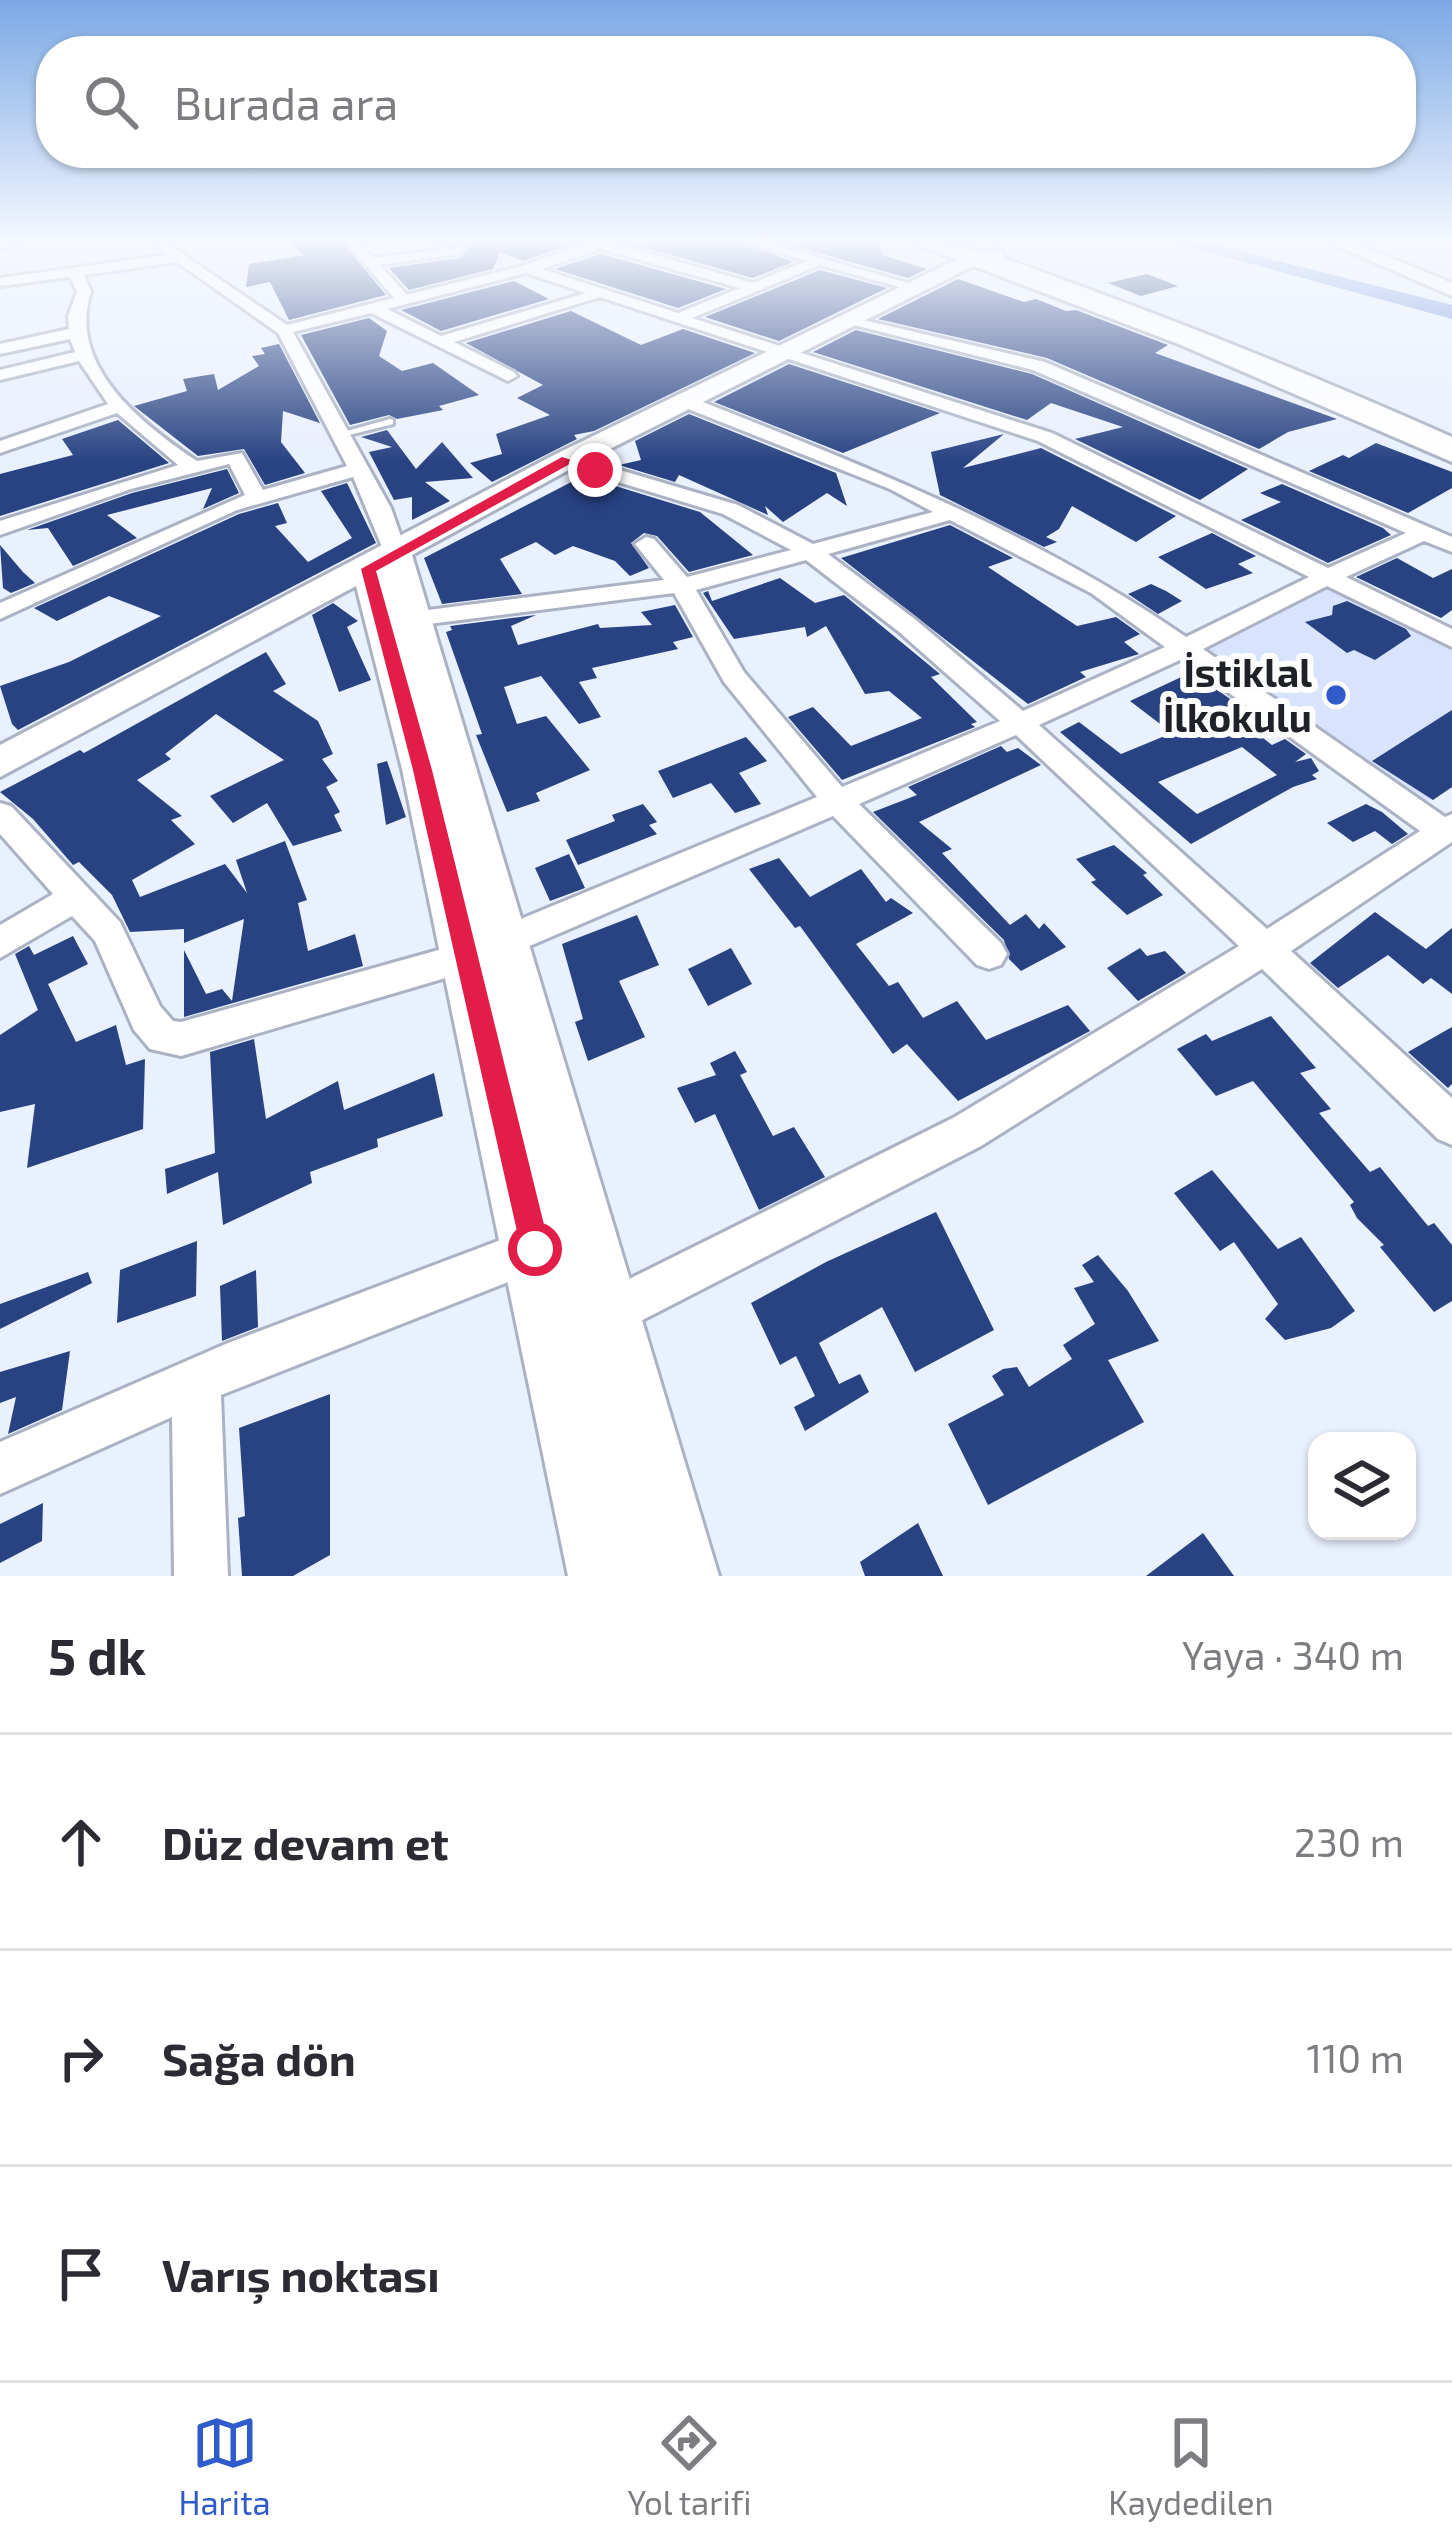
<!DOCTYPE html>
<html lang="tr">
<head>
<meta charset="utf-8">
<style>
	:root { --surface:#fff; --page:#f7f7f7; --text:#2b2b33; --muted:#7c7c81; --line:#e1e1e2; --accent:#305bca }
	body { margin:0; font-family:"Exo 2",sans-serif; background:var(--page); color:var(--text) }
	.controls { position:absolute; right:36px; bottom:36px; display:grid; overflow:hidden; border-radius:24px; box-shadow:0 3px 9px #0004 }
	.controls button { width:108px; height:108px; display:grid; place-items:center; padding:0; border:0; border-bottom:3px solid var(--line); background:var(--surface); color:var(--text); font:60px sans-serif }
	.stop { position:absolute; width:36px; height:36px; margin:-27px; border:9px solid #e11d48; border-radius:50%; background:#fff }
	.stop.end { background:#e11d48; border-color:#fff; box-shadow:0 3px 12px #0008 }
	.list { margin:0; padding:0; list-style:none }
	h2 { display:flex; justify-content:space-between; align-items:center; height:156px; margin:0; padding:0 48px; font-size:51px }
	h2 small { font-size:39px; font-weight:400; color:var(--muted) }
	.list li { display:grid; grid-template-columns:78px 1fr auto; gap:36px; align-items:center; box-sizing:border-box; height:216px; padding:0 48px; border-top:3px solid var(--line) }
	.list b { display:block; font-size:45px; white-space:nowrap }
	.list em { font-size:39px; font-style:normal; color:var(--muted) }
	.icon { flex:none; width:66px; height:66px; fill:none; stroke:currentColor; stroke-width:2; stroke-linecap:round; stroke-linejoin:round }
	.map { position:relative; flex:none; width:1452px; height:1576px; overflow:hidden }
	.search { position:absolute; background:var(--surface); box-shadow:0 3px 9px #0004; left:36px; right:36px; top:36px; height:132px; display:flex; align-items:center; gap:30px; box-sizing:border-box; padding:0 42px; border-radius:48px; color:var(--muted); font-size:45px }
	.sheet { height:804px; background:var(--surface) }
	nav { display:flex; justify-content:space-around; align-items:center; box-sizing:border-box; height:168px; border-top:3px solid var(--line); background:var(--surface); font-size:33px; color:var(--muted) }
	nav a { display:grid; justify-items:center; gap:6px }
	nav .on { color:var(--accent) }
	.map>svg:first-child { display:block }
</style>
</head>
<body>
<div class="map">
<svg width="1452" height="1576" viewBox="0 0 1452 1576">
	<rect width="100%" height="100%" fill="#e9f0fe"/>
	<path fill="#d8e4fd" d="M 1327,583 L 1452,641 L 1452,788 L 1414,808 L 1195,647 Z"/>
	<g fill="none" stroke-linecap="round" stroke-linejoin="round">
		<path fill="#7899e0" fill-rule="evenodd" d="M 1175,243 L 1207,243 L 1452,305 L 1452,319 Z"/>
	</g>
	<path fill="#284282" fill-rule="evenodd" d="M 289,243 L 343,243 L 386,295 L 289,320 L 270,282 L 246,287 L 249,264 L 304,255 Z
		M 464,243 L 574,243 L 524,261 L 500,252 L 493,269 L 409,290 L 389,268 L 460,258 L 468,250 Z
		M 628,243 L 745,243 L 793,262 L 753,278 Z
		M 783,243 L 880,243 L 882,255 L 927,269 L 908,278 Z
		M 601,254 L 726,289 L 678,308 L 555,269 Z
		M 820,270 L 887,288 L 779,341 L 705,317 Z
		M 1147,274 L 1178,286 L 1141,296 L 1108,283 Z
		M 958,279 L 1024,302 L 1036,299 L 1066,311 L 1076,310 L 1168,345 L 1155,353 L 1337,419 L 1288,432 L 1259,449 L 1047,358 L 878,319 Z
		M 514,281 L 549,299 L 441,331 L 401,310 Z
		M 571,311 L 641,345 L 683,329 L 755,353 L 594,431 L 574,435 L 577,439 L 492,482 L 470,463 L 502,454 L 496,434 L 550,415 L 517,398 L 543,385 L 466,343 Z
		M 369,318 L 387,331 L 379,356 L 402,371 L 433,363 L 479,395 L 439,406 L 443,410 L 397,419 L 389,415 L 350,425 L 301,335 Z
		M 856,330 L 1032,374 L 1248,469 L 1200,500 L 1075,439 L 1123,427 L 1051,403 L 1027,420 L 813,352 Z
		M 279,344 L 320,423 L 283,411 L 281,442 L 305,473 L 265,485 L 244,449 L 198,456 L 134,406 L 187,391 L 183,379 L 214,374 L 218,390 L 259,366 L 252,356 L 265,354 L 261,348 Z
		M 789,364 L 940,413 L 843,453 L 714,402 Z
		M 689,414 L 836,473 L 847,506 L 827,493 L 783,522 L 765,506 L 768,515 L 679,475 L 675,482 L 619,465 L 641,460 L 635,441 Z
		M 118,420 L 169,463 L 0,516 L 0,474 L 73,455 L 62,439 Z
		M 387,430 L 416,469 L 442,442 L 473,478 L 425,482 L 450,501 L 412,520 L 412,497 L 394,500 L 369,452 L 392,447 L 361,437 Z
		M 1004,434 L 963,468 L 1041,448 L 1176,516 L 1136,542 L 1072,506 L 1059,529 L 1046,537 L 1057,542 L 1044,547 L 940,495 L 931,452 Z
		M 1376,443 L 1452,472 L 1452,488 L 1408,513 L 1309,471 L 1343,455 L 1349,458 Z
		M 227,469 L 239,493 L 203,509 L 212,488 L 107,515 L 137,538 L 73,566 L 48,528 L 27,530 L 132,493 Z
		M 583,476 L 700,512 L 753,555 L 689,572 L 657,536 L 644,533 L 631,543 L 649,568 L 630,576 L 615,561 L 573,546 L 555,555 L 536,542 L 500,559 L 522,594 L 442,604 L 424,558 Z
		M 347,483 L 376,543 L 18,730 L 12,724 L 0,686 L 69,662 L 161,616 L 109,596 L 57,621 L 34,608 L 239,514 L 278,503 L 287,523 L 275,526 L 308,562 L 352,538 L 321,491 Z
		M 1282,484 L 1383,528 L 1391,535 L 1328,563 L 1241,520 L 1281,502 L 1260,493 Z
		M 950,525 L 1013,558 L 988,567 L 1077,626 L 1116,617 L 1140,634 L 1124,642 L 1139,654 L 1080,672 L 1086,677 L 1028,704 L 841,558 Z
		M 1212,533 L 1256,556 L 1238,564 L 1253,573 L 1206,589 L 1158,557 Z
		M 0,545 L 23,572 L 35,583 L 11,593 L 3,588 Z
		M 1397,558 L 1433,578 L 1452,569 L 1452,610 L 1441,618 L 1356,577 Z
		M 780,578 L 815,603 L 844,595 L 940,674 L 931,677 L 977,722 L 971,724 L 975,727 L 842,780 L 788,717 L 813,707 L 851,746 L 922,718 L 889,691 L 865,694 L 826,626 L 807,637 L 805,627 L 734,639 L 703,593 L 708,591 L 712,601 Z
		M 1151,584 L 1166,591 L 1182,601 L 1158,614 L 1128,594 Z
		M 1347,601 L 1406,629 L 1411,636 L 1375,660 L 1354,650 L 1347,653 L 1305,622 L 1332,615 L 1333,606 Z
		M 333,603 L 358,621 L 347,627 L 371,680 L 339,692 L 312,615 Z
		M 675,605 L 693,637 L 673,642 L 678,649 L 592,668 L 597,678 L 579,682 L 601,717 L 579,724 L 541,676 L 504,687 L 517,724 L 546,716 L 590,770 L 536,793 L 540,801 L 507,812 L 476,735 L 482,734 L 446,632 L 452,630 L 450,626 L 536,615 L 511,626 L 518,645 L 598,624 L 600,628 L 652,625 L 641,612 Z
		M 266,652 L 286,684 L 273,691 L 318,721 L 333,754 L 322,759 L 338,781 L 326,787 L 340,812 L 334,815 L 342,831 L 293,846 L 267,803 L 233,823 L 210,796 L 284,760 L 216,714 L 165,754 L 171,759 L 137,780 L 182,816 L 171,820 L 195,844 L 132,880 L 140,897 L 225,864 L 247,893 L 236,860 L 285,841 L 307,900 L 298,903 L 308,951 L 355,934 L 363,966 L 184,1017 L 184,950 L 206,994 L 222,989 L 232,1001 L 244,919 L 184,943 L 184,929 L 130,932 L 112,895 L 79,862 L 73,865 L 33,819 L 0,792 L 80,750 L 84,753 Z
		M 1192,672 L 1240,706 L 1228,711 L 1272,745 L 1285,739 L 1306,754 L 1295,762 L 1311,758 L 1319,771 L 1312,775 L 1317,779 L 1293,787 L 1191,844 L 1060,732 L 1079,722 L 1121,754 L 1172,733 L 1130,701 ZM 1242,747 L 1277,775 L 1197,814 L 1158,782 Z
		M 1452,710 L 1452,787 L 1433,800 L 1372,761 Z
		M 746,737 L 767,761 L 739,773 L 761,804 L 735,813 L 711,783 L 673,798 L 658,771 Z
		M 1001,746 L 1007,752 L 1018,748 L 1041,765 L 919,822 L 952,849 L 942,853 L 1010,925 L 1026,914 L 1039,929 L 1044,923 L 1066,947 L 1021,971 L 1009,959 L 1004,940 L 873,812 L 917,795 L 908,787 Z
		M 387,761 L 406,817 L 386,825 L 377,764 Z
		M 643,804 L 657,822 L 649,825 L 657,834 L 578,865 L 566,840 L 615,821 L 612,815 Z
		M 1366,804 L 1382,812 L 1408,834 L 1392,844 L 1375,831 L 1353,842 L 1327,823 Z
		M 1114,845 L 1147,873 L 1143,875 L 1163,895 L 1127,915 L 1091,882 L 1096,880 L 1076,859 Z
		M 569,854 L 585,888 L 550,901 L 535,868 Z
		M 779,858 L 810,897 L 861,869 L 886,902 L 891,898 L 913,913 L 856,944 L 889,986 L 898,982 L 923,1018 L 957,1001 L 986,1040 L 1068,1005 L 1090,1031 L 958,1101 L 907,1044 L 893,1054 L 800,926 L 795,928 L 749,869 Z
		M 1375,912 L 1426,949 L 1452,928 L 1452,994 L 1431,978 L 1423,984 L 1388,955 L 1338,988 L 1310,963 Z
		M 637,915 L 659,965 L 619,981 L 645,1037 L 588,1061 L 575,1022 L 583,1019 L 562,944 Z
		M 73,936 L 88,964 L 48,984 L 76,1042 L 116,1025 L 126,1065 L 145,1059 L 143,1129 L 27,1168 L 35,1104 L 0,1112 L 0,1035 L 38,1010 L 15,954 L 29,946 L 34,955 Z
		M 731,948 L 752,984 L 708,1006 L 688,969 Z
		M 1140,948 L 1147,956 L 1165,951 L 1186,973 L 1138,1001 L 1107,968 Z
		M 1271,1016 L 1316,1068 L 1300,1073 L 1331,1109 L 1319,1113 L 1370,1172 L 1380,1167 L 1428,1226 L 1434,1223 L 1452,1245 L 1452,1301 L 1434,1312 L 1380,1247 L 1384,1245 L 1357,1218 L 1350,1205 L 1354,1202 L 1253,1081 L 1216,1096 L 1177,1049 L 1206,1034 L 1212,1041 Z
		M 1452,1027 L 1452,1084 L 1448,1088 L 1408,1052 Z
		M 254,1039 L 266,1119 L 338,1081 L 344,1110 L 434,1073 L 443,1116 L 377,1139 L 378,1147 L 310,1172 L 312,1183 L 223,1225 L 218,1172 L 167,1194 L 165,1169 L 215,1153 L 210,1052 Z
		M 735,1051 L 747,1072 L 740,1075 L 773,1136 L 794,1127 L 825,1177 L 759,1210 L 715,1114 L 695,1123 L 677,1088 L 716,1075 L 710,1063 Z
		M 1212,1170 L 1278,1249 L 1301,1237 L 1355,1311 L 1331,1328 L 1285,1340 L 1265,1319 L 1278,1304 L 1234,1242 L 1220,1251 L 1174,1193 Z
		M 936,1212 L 994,1330 L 915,1372 L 882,1307 L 819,1343 L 839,1384 L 860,1374 L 869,1392 L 805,1431 L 794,1407 L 815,1396 L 796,1356 L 780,1365 L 751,1303 L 826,1262 Z
		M 197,1241 L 196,1296 L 117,1323 L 120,1270 Z
		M 1098,1255 L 1128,1291 L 1159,1341 L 1108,1360 L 1144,1422 L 988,1505 L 948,1424 L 1004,1395 L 992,1376 L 1003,1369 L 1017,1367 L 1029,1387 L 1072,1359 L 1063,1345 L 1095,1324 L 1074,1288 L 1094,1282 L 1082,1265 Z
		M 256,1270 L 258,1327 L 222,1341 L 220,1286 Z
		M 88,1272 L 92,1283 L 0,1329 L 0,1304 Z
		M 70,1351 L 62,1410 L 8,1434 L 16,1397 L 0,1403 L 0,1372 Z
		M 330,1394 L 330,1555 L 293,1576 L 242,1576 L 238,1518 L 245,1516 L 239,1428 Z
		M 43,1503 L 42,1541 L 0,1563 L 0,1524 Z
		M 918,1523 L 943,1576 L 865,1576 L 860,1562 Z
		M 1203,1533 L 1234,1576 L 1146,1576 Z"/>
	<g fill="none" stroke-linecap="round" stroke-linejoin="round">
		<g stroke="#aab2c3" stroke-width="6">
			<path id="lane" d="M 390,419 L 393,420 L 393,424 L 341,437 L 336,434 Z"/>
		</g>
		<g stroke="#aab2c3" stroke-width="6">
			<path id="street" d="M 0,243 L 24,243 L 0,248 Z
				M 152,243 L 166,243 L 287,325 L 394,298 L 347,243 L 360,243 L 373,258 L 464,247 L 459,254 L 380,265 L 407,295 L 522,266 L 587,243 L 613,243 L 753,283 L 806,261 L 749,243 L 768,243 L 925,288 L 918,292 L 820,265 L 692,318 L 1052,433 L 1328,568 L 1406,533 L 1033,370 L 842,322 L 850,317 L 1045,362 L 1452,537 L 1452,552 L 1424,541 L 1346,577 L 1452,629 L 1452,647 L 1327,586 L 1203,649 L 1445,817 L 1452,814 L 1452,842 L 1291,951 L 1452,1098 L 1452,1145 L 1438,1139 L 1262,969 L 981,1146 L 625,1329 L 609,1336 L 593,1329 L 586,1313 L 593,1297 L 953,1118 L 1239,946 L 1016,735 L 859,804 L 1001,943 L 1007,954 L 1001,965 L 989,969 L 977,965 L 833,816 L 476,969 L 181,1056 L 150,1049 L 134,1030 L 95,941 L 72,916 L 0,958 L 0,925 L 53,894 L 0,834 L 0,803 L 11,806 L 120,922 L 160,1006 L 173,1021 L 181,1022 L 460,944 L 817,797 L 724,682 L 674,593 L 389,629 L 377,622 L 389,615 L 664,580 L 635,544 L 646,537 L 654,539 L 687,577 L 791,550 L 723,514 L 559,464 L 559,456 L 566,454 L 738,505 L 813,544 L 933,512 L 890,489 L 678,405 L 678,397 L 690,397 C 863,465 1033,531 1186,637 L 1309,577 L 1038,441 L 600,297 L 454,342 L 514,372 L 517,376 L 508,381 L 371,313 L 293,332 L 391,508 L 407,554 L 404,559 L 388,559 L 385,554 L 353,477 L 237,510 L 0,619 L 0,603 L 245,495 L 229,464 L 131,489 L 0,535 L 0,521 L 178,465 L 117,413 L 0,453 L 0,441 L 108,404 L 79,361 L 0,380 L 0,370 L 75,352 L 70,339 L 0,354 L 0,344 L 69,329 L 68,316 L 77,292 L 70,277 L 0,286 L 0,278 L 167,255 ZM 601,249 L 740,288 L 678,313 L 541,269 ZM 177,262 L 278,333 L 347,466 L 263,490 L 242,453 L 197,461 C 142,424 67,366 91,292 L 84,275 ZM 526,273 L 586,293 L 441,336 L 387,309 ZM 950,520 L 1091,593 L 1165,647 L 1023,711 L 916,620 L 828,554 ZM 806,560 L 898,631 L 1000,721 L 842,787 L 744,672 L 696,590 ZM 1182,659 L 1420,831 L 1267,929 L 1039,725 Z
				M 535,1227 L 551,1233 L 557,1249 L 551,1265 L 221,1395 L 228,1576 L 174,1576 L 172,1417 L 0,1494 L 0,1442 L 228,1343 Z"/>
		</g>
		<g stroke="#aab2c3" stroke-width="6">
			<path id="secondary" d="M 1330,243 L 1354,243 L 1452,283 L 1452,296 Z
				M 996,250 L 1003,252 L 1003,260 L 979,263 L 576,466 L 412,555 L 719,1576 L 568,1576 L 402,769 L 356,586 L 0,777 L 0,745 L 556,454 L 968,254 Z"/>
		</g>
		<g stroke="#aab2c3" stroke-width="6">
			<path id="highway" d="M 913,243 C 972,241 1032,269 1088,289 C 1211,334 1332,384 1452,437 L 1452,462 L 1181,345 Z"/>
		</g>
		<use href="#lane" fill="#fff" fill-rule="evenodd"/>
		<use href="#street" fill="#fff" fill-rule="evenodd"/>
		<use href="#secondary" fill="#fff" fill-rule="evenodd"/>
		<use href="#highway" fill="#fff" fill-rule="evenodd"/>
	</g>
	<linearGradient id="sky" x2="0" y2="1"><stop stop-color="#7ba9e5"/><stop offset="0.52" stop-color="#f5f8ff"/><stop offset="1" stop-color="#f5f8ff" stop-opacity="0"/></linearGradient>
	<rect width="1452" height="463" fill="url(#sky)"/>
	<path fill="#e11d48" d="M 562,457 L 602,470 L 595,474 L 568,465 L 376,571 L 432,770 L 550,1249 L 545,1259 L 535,1263 L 525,1259 L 521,1249 L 413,770 L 361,569 Z"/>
	<circle fill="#305bca" stroke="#fdfdfd" stroke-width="4.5" cx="1336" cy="695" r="12"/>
	<g text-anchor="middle" stroke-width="12" stroke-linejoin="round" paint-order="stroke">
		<g font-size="39" font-weight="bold" fill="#1e2128" stroke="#fdfdfd" text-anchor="end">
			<text x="1312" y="687">İstiklal<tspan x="1312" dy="45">İlkokulu</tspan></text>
		</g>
	</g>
</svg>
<div class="controls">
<button><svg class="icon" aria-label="layers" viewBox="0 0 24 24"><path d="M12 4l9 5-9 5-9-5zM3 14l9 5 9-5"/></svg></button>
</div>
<div class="stop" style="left:535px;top:1249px"></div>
<div class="stop end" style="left:595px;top:470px"></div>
<div class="search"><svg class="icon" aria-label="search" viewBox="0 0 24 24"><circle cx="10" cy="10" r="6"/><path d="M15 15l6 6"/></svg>Burada ara</div>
</div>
<section class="sheet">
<h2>5 dk<small>Yaya · 340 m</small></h2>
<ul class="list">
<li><svg class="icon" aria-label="ahead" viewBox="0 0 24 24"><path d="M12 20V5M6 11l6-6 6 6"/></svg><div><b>Düz devam et</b></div><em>230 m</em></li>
<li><svg class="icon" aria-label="right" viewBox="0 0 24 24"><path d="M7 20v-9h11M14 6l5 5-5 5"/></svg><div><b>Sağa dön</b></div><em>110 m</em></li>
<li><svg class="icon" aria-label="arrive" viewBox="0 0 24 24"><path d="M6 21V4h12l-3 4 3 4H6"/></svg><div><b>Varış noktası</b></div></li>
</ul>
</section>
<nav>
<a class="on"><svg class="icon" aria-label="map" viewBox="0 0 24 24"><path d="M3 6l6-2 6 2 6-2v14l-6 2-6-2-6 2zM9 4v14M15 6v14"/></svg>Harita</a>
<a><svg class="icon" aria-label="directions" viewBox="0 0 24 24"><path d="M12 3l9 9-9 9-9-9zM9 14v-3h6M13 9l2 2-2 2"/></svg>Yol tarifi</a>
<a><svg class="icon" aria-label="saved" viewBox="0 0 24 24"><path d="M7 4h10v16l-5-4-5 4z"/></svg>Kaydedilen</a>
</nav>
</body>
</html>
